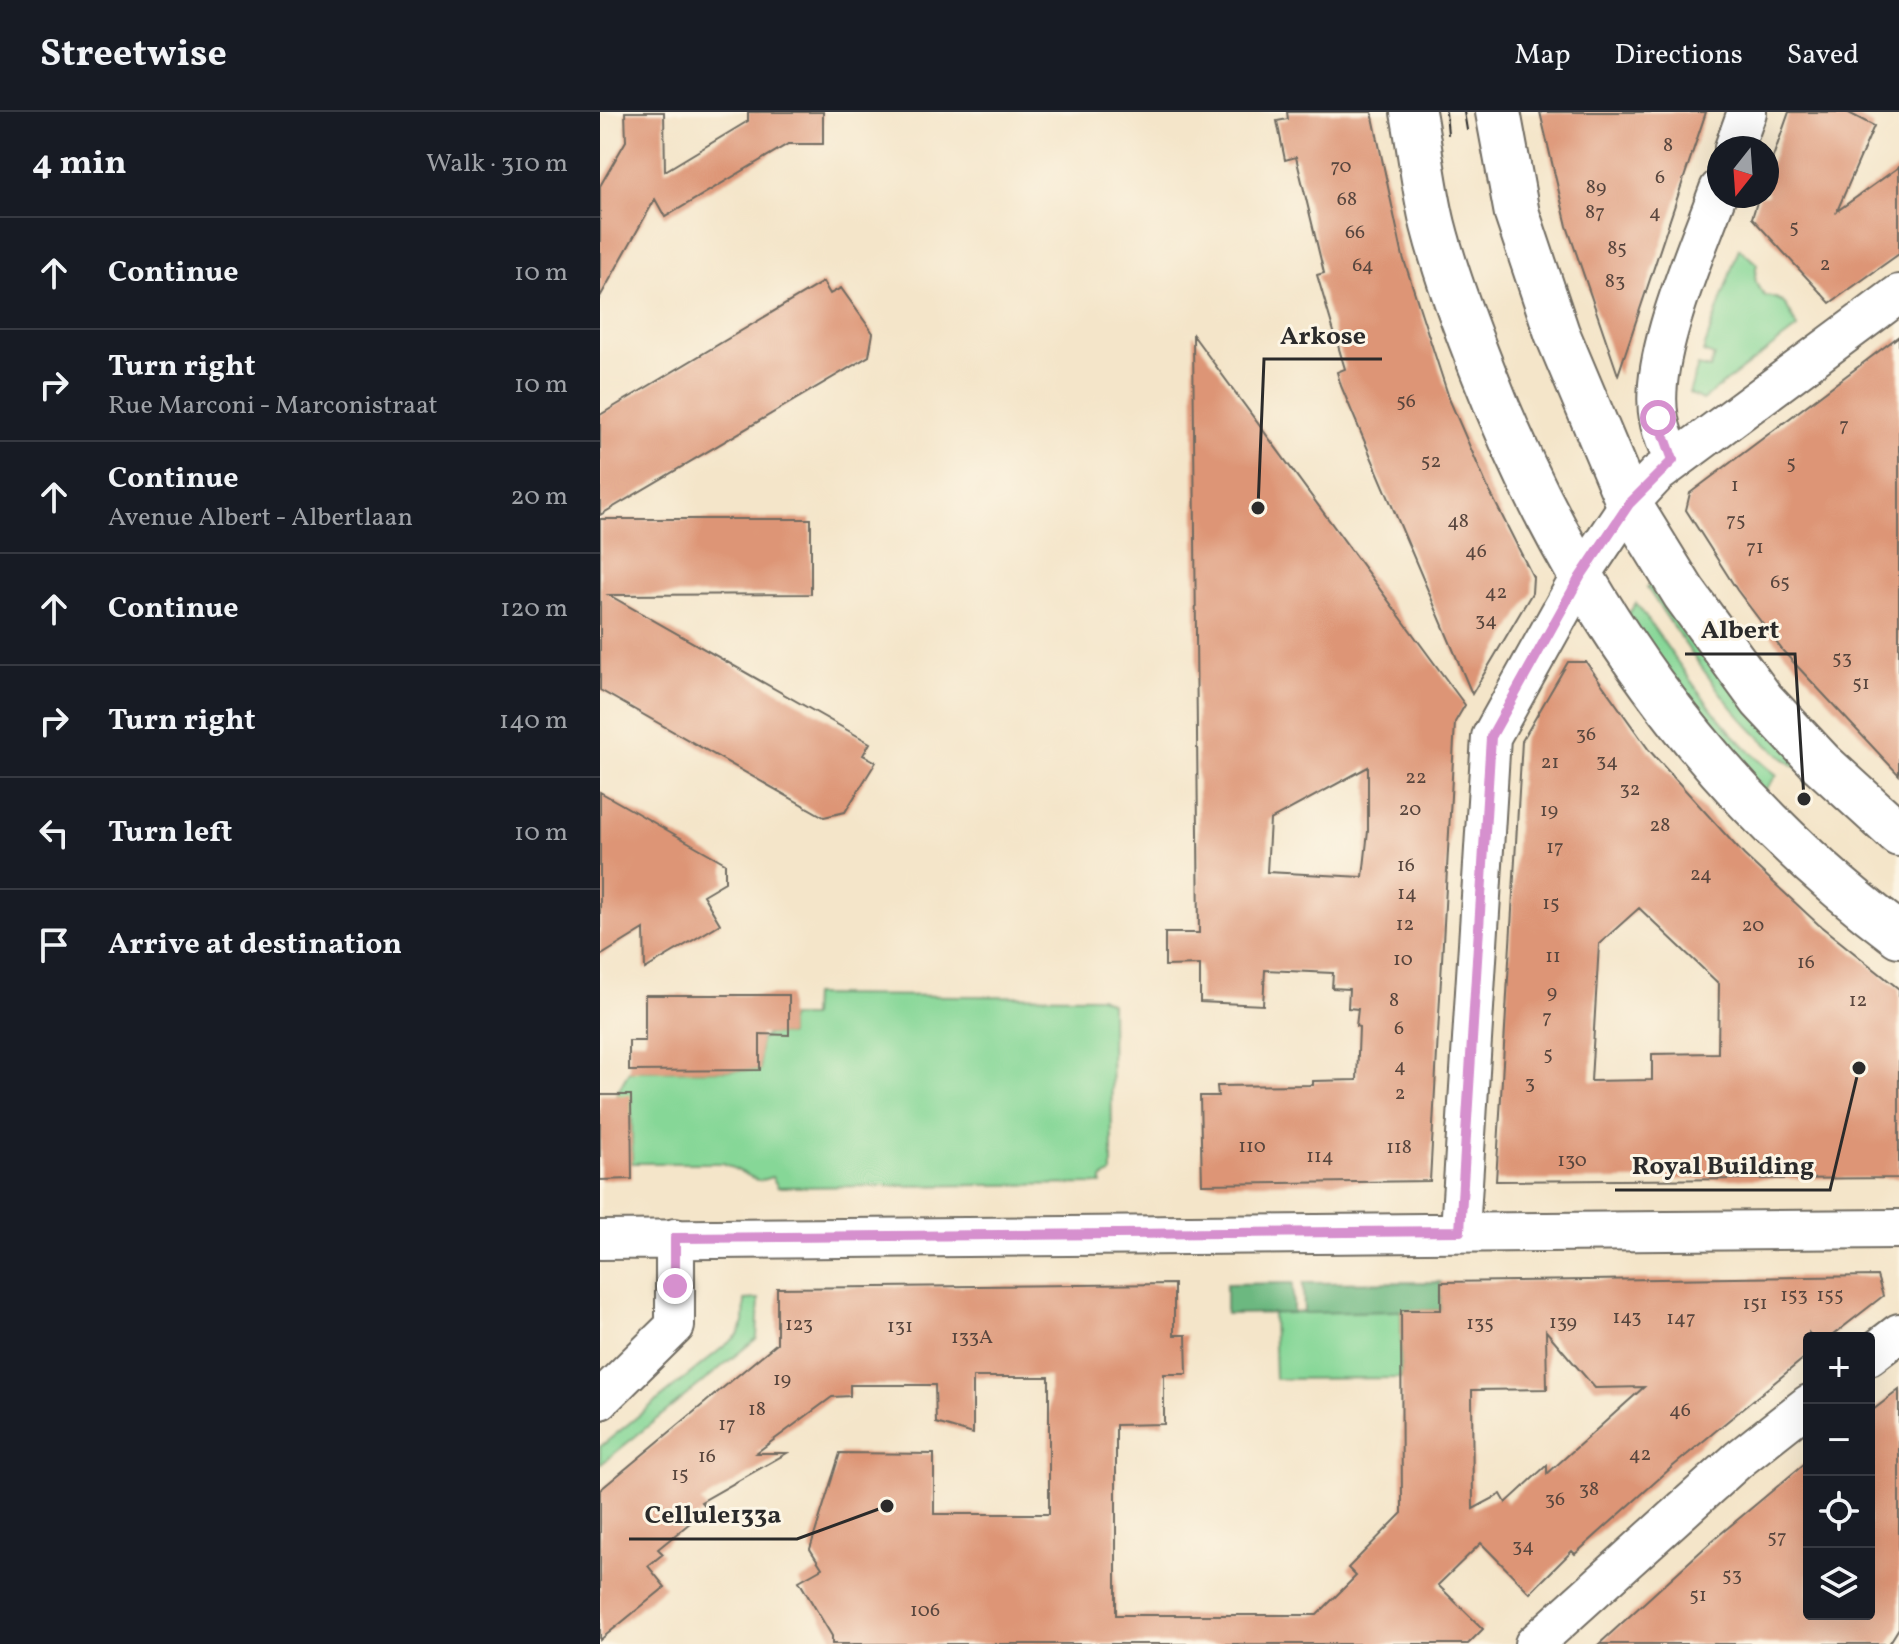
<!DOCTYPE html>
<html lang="en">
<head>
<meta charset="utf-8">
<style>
	:root { --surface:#171b24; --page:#242831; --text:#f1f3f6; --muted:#9ea1a6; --line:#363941 }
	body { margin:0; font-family:Vollkorn,serif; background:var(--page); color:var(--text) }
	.controls { position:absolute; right:24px; bottom:24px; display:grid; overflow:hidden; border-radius:8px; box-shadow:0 8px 32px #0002 }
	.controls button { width:72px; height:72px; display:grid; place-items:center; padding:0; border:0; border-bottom:2px solid var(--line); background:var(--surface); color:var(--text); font:40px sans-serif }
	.compass { position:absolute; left:1107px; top:24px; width:72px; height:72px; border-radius:50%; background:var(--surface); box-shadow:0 8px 32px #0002; rotate:197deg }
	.stop { position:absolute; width:24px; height:24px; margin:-18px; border:6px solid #d690ce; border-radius:50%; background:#fff }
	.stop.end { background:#d690ce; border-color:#fff; box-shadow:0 2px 8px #0008 }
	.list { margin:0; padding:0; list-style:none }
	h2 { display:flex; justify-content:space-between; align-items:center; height:104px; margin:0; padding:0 32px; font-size:34px }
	h2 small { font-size:26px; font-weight:400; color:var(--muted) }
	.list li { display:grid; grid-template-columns:52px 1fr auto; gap:24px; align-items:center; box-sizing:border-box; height:112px; padding:0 32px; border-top:2px solid var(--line) }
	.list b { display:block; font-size:30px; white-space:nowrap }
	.list p { margin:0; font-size:26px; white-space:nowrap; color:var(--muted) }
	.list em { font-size:26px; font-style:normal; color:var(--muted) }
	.icon { flex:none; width:44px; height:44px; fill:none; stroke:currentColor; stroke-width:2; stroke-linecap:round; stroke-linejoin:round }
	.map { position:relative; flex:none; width:1299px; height:1532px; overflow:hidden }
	header { display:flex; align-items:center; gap:48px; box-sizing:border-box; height:112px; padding:0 40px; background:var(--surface); border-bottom:2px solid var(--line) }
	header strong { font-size:38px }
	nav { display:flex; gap:44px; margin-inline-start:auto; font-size:28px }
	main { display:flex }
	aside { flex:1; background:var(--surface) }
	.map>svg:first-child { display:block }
</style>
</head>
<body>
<header>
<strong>Streetwise</strong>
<nav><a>Map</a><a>Directions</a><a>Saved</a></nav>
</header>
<main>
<aside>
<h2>4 min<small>Walk · 310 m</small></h2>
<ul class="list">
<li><svg class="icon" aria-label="ahead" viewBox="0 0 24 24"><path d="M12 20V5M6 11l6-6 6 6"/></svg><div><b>Continue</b></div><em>10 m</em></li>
<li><svg class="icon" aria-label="right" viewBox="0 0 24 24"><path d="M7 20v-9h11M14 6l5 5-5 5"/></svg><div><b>Turn right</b><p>Rue Marconi - Marconistraat</p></div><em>10 m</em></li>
<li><svg class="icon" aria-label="ahead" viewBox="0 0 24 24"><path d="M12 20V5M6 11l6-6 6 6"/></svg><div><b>Continue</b><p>Avenue Albert - Albertlaan</p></div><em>20 m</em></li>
<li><svg class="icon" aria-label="ahead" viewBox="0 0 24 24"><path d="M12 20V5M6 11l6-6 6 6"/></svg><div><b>Continue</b></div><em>120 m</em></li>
<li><svg class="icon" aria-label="right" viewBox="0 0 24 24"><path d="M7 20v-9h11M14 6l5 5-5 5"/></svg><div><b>Turn right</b></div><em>140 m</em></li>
<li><svg class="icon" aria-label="left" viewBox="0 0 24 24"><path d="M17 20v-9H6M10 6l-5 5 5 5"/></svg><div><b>Turn left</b></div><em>10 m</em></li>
<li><svg class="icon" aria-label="arrive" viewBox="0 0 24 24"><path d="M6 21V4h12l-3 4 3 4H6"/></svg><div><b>Arrive at destination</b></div></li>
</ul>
</aside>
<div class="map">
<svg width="1299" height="1532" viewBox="0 0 1299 1532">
	<rect width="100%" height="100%" fill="#fcf5e5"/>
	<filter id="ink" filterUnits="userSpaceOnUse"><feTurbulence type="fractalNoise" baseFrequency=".0125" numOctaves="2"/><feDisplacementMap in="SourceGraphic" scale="16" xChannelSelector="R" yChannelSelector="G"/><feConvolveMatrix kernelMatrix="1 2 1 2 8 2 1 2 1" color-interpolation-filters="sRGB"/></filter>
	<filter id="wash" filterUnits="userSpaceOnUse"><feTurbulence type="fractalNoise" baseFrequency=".006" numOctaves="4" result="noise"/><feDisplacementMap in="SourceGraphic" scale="32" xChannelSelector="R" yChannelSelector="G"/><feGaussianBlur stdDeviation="1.8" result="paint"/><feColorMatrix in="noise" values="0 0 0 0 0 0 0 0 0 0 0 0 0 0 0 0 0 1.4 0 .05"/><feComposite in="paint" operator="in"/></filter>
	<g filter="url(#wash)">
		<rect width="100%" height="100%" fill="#f4e5c9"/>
		<path fill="#86d797" stroke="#588161" stroke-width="2" d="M 1139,136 L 1157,152 C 1153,166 1155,173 1165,184 C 1186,185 1190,199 1197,216 L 1102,288 L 1089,281 L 1098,254 L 1110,257 L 1114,244 L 1103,240 Z
			M 1060,460 L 1217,669 C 1141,625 1096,547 1047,476 Z
			M 1036,491 C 1079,550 1119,619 1177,663 L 1163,681 L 1025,507 Z
			M 212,883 L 500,885 L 511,891 L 512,1061 L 502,1067 L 502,1072 L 178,1075 L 172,1065 L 159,1069 L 123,1051 L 32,1051 L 32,1005 L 16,983 L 29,959 L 160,958 L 160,929 L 168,922 L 189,923 L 189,905 L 211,905 Z
			M 159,1187 L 157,1226 L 0,1353 L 0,1335 L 138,1223 L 144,1211 L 145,1188 Z
			M 801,1198 L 801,1266 L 675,1267 L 673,1201 Z"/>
		<path fill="#6cb880" stroke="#4c7256" stroke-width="2" d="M 841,1170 L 841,1198 L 704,1201 L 703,1171 Z
			M 693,1171 L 693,1201 L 626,1202 L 626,1172 Z"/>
		<g id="blocks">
			<path fill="#dd9576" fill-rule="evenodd" d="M 25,0 L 64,0 L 65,59 L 148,9 L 148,0 L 223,0 L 223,32 L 188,32 L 65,105 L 55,87 L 0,185 L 0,74 L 26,29 Z
				M 687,0 L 772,0 L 803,145 L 850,289 L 887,374 L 933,465 L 932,481 L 872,582 L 741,274 L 737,260 L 745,257 L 717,163 L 724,161 L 696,45 L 685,48 L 677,9 L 688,7 Z
				M 940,0 L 1106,0 L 1018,263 L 967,114 Z
				M 1189,0 L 1247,0 L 1274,14 L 1237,99 L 1299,55 L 1299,142 L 1230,191 L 1152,106 L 1159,84 L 1167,84 L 1167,62 Z
				M 223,170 L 230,182 L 241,176 L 273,221 L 269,244 L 0,403 L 0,303 Z
				M 593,223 L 865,593 L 855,610 L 830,1069 L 602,1072 L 600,984 L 618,984 L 617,974 L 713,973 L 713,969 L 757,968 L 759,915 L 756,914 L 758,897 L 748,896 L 749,877 L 732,876 L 733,861 L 665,858 L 663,893 L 600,890 L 600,853 L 565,854 L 565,821 L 599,821 ZM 768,655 L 768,719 L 763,765 L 667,760 L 670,708 Z
				M 1299,224 L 1299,663 L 1183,539 L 1137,478 L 1086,398 L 1090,381 Z
				M 0,407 L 211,407 L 211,482 L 9,483 L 270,631 L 263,643 L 276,650 L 245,700 L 224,705 L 0,578 Z
				M 968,550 L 986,550 L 1049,638 L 1144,743 L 1218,812 L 1299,877 L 1299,1066 L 896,1069 L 922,629 ZM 1039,796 L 1119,872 L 1118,941 L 1052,942 L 1052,968 L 991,969 L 999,832 Z
				M 0,680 L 125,751 L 125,770 L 103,783 L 120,812 L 45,857 L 44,817 L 0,844 Z
				M 45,883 L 189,883 L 189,923 L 160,922 L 160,958 L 29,959 L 29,929 L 45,929 Z
				M 0,983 L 31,983 L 32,1067 L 0,1068 Z
				M 1277,1164 L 1283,1184 L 1229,1226 L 1213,1226 L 1209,1221 L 1209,1242 L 1072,1355 L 975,1442 L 972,1439 L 930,1481 L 881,1431 L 838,1473 L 883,1517 L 868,1532 L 232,1532 L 232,1524 L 199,1469 L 222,1456 L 210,1437 L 240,1341 L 334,1342 L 334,1402 L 449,1402 L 449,1265 L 373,1265 L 373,1322 L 336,1311 L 335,1273 L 250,1273 L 250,1284 L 232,1285 L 156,1341 L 187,1341 L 101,1390 L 107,1397 L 58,1437 L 63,1442 L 48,1454 L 65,1475 L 0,1528 L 0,1378 L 177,1231 L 177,1176 L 574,1172 L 574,1223 L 586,1223 L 587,1262 L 564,1262 L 564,1312 L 516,1313 L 516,1503 L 717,1503 L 756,1464 L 748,1456 L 802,1401 L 801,1198 L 841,1198 L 841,1170 ZM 946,1219 L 995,1276 L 1044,1275 L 947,1362 L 947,1353 L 906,1391 L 901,1382 L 873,1397 L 872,1278 L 947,1277 Z
				M 1299,1278 L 1299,1516 L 1289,1532 L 999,1532 L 1112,1429 L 1209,1348 L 1209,1502 L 1269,1502 L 1269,1301 Z"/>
		</g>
	</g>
	<g filter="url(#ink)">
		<use href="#blocks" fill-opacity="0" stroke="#716c62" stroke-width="2"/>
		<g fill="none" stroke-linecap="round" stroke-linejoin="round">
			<g stroke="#716c62" stroke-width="42">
				<path id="street" d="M 1134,36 L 1147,0
					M 1073,348 C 1068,335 1061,321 1059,307 C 1047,247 1098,136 1119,77
					M 860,1119 L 891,625 L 980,465 L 1029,392 L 1057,362 L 1299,182
					M 0,1128 L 1299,1117
					M 1269,1244 L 1299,1221
					M 0,1288 L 75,1214 L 75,1126
					M 934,1532 L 1138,1348 L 1209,1292"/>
			</g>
			<g stroke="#716c62" stroke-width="48">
				<path id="secondary" d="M 813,0 C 820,37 824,76 833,113 C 846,164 865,214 884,262 C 970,484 1107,680 1299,823
					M 898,0 L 917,102 L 957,221 L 1029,392 L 1084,481 L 1162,588 L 1221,651 L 1299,722"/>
			</g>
			<use href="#street" stroke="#fff" stroke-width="38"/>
			<use href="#secondary" stroke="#fff" stroke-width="44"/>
			<path stroke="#2b2b2b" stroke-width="2" d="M 846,0 L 848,22
				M 864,0 L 867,18"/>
		</g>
	</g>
	<g fill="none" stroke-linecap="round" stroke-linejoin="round" filter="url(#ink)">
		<path stroke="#d690ce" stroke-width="10" d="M 75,1174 L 75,1126 L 860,1119 L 891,625 L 980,465 L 1029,392 L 1073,348 L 1058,306"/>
	</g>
	<g text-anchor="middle" stroke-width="6" stroke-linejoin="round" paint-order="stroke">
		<g font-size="20" fill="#58463e">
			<text x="1068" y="39">8</text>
			<text x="741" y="60">70</text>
			<text x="1060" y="71">6</text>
			<text x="996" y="81">89</text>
			<text x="747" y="93">68</text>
			<text x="995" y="106">87</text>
			<text x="1055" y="106">4</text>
			<text x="1194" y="121">5</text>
			<text x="755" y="126">66</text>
			<text x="1017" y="142">85</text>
			<text x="1225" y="158">2</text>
			<text x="763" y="159">64</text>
			<text x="1015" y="175">83</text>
			<text x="806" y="295">56</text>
			<text x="1244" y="319">7</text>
			<text x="831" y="355">52</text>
			<text x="1191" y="357">5</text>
			<text x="1135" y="379">1</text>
			<text x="1136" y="414">75</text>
			<text x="858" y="415">48</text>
			<text x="1155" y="441">71</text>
			<text x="876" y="445">46</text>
			<text x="1180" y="476">65</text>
			<text x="896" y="486">42</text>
			<text x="886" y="514">34</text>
			<text x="1242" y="552">53</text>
			<text x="1261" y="577">51</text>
			<text x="986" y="628">36</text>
			<text x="1007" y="655">34</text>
			<text x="950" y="656">21</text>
			<text x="816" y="671">22</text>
			<text x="1030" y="683">32</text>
			<text x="810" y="703">20</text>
			<text x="949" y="704">19</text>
			<text x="1060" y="719">28</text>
			<text x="955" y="741">17</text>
			<text x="806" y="759">16</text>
			<text x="1101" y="768">24</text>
			<text x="807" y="787">14</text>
			<text x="951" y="797">15</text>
			<text x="805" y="818">12</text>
			<text x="1153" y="819">20</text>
			<text x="953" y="850">11</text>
			<text x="803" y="853">10</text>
			<text x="1206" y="856">16</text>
			<text x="952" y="886">9</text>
			<text x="794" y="894">8</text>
			<text x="1258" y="894">12</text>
			<text x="947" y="911">7</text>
			<text x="799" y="922">6</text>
			<text x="948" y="948">5</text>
			<text x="800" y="960">4</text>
			<text x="930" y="977">3</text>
			<text x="800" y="987">2</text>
			<text x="652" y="1040">110</text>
			<text x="799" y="1041">118</text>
			<text x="720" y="1050">114</text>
			<text x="972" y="1054">130</text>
			<text x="1194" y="1189">153</text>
			<text x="1230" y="1189">155</text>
			<text x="1155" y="1197">151</text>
			<text x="1027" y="1211">143</text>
			<text x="1081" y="1212">147</text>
			<text x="963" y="1216">139</text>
			<text x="880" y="1217">135</text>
			<text x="199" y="1218">123</text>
			<text x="300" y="1220">131</text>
			<text x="372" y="1231">133A</text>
			<text x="182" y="1273">19</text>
			<text x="157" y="1303">18</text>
			<text x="1080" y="1304">46</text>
			<text x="127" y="1318">17</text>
			<text x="1040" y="1348">42</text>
			<text x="107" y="1350">16</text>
			<text x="80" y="1368">15</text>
			<text x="989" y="1383">38</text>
			<text x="955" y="1393">36</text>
			<text x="1177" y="1431">57</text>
			<text x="923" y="1440">34</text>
			<text x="1132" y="1469">53</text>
			<text x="1098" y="1489">51</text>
			<text x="325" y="1504">106</text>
		</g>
	</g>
	<path fill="none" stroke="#2b2b2b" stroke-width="3" d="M658 396L664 247H782M1204 687L1195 542H1085M1259 956L1230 1078H1015M287 1394L197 1427H29"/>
	<g fill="#2b2b2b" stroke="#fcf5e5" stroke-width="3">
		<circle cx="658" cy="396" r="8"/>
		<circle cx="1204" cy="687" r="8"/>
		<circle cx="1259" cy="956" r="8"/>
		<circle cx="287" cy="1394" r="8"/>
	</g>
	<g font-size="26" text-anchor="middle" font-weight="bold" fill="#2b2b2b" stroke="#fcf5e5" stroke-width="6" stroke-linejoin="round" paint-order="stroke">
		<text x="723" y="232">Arkose</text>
		<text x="1140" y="526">Albert</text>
		<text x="1123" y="1062">Royal Building</text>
		<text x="113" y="1411">Cellule133a</text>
	</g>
</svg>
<div class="controls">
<button>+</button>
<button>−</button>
<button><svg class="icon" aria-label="locate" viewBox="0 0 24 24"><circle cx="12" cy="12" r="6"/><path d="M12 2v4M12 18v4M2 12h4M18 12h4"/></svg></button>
<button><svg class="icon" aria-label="layers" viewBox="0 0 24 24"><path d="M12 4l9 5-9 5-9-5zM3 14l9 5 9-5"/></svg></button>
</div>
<svg class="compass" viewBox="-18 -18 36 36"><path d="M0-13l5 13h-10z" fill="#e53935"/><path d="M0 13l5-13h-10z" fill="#9ea1a6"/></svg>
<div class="stop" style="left:1058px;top:306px"></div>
<div class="stop end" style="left:75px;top:1174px"></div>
</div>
</main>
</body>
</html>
